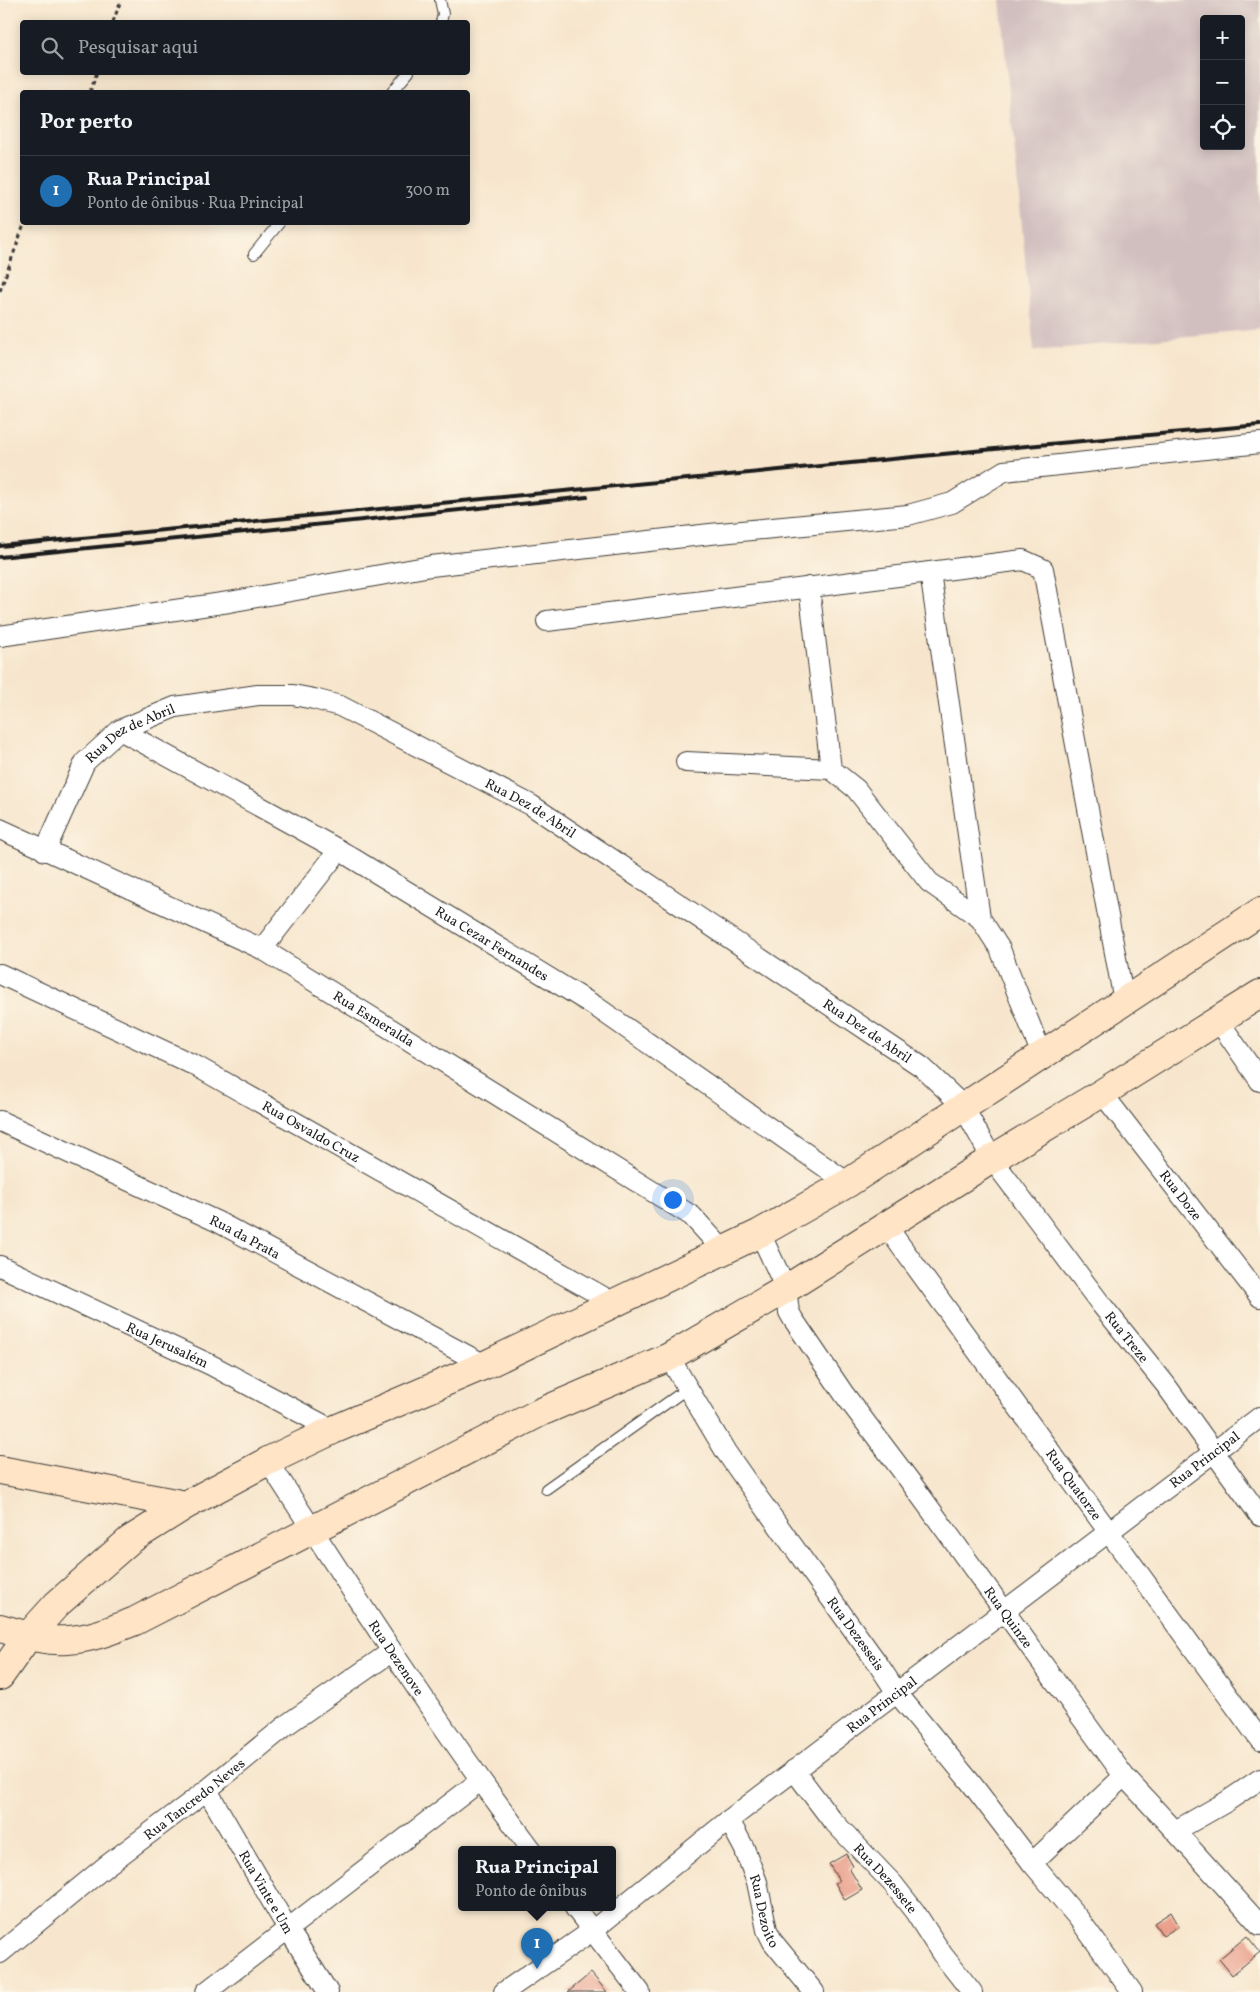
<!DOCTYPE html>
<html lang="pt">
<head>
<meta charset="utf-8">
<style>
	:root { --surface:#171b24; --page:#242831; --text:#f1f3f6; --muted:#9ea1a6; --line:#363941; --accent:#1f6fb2 }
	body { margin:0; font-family:Vollkorn,serif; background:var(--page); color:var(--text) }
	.controls { position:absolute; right:15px; top:15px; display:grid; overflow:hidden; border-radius:5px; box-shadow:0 2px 12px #0003 }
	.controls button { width:45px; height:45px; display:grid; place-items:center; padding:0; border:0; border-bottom:1px solid var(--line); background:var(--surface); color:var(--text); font:25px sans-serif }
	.you { position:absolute; left:672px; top:1199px; width:18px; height:18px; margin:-12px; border:4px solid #fff; border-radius:50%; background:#1a73e8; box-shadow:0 0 0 8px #1a73e833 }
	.badge { display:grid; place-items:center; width:32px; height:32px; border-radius:50%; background:var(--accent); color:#fff; font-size:16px; font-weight:700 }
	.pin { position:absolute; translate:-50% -41px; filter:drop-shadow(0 1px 2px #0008) }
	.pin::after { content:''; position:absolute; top:26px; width:18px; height:15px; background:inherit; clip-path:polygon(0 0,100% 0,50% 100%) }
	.popup { position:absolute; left:458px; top:1846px; width:158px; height:65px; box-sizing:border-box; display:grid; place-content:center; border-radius:5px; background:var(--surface); filter:drop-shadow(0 1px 4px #0005); font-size:16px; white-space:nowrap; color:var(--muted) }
	.popup b { font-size:19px; color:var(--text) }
	.popup::after { content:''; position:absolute; left:50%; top:100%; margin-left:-10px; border:10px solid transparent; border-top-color:var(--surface) }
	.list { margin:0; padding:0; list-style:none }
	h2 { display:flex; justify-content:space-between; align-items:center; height:65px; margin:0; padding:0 20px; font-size:21px }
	h2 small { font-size:16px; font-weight:400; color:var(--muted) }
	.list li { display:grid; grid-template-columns:32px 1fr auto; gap:15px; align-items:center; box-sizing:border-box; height:70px; padding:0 20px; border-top:1px solid var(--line) }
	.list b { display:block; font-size:19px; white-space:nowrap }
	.list p { margin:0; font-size:16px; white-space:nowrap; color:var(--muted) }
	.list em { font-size:16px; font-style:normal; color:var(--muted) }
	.icon { flex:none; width:28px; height:28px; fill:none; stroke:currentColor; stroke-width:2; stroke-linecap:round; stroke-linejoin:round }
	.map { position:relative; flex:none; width:1260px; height:1992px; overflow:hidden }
	.search { position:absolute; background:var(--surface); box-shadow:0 2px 12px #0003; left:20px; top:20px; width:450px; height:55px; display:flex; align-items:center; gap:12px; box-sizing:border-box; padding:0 18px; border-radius:5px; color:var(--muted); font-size:19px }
	.panel { position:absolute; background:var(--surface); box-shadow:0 2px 12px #0003; left:20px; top:90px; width:450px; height:135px; border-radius:5px }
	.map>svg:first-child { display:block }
</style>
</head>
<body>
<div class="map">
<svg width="1260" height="1992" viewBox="0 0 1260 1992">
	<rect width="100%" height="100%" fill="#fcf5e5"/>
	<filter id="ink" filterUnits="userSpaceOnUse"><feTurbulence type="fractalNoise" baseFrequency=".02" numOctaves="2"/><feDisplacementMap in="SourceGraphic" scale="10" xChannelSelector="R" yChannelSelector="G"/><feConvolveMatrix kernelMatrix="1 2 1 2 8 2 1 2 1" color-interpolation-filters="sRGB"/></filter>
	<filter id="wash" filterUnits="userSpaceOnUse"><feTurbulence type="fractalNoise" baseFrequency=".0096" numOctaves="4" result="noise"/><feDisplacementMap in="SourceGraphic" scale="20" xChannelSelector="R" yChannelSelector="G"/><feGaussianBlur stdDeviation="1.12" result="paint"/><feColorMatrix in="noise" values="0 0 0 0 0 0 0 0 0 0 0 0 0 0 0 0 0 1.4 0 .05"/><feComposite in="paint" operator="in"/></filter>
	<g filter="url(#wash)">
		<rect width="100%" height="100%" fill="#f7e6cd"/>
		<path fill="#d1bfbf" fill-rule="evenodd" d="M 1000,0 L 1260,0 L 1260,329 L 1034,351 ZM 1204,19 L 1241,19 L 1241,146 L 1204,146 Z"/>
		<g id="blocks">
			<path fill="#e79480" d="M 846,1854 L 853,1866 L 849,1868 L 862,1890 L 845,1900 L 835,1883 L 839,1881 L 829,1864 Z
				M 1171,1912 L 1179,1926 L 1163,1936 L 1154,1923 Z
				M 1247,1936 L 1260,1952 L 1232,1975 L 1219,1959 Z
				M 591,1973 L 607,1992 L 568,1992 Z"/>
		</g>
	</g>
	<g filter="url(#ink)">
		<use href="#blocks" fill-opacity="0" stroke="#3d3a37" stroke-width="1"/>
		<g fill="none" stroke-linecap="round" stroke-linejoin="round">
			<g stroke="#3d3a37" stroke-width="12">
				<path id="lane" d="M 440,0 L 443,14 L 441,22
					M 392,92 L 409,72
					M 254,254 L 280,222
					M 546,1489 L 688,1388"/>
			</g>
			<g stroke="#3d3a37" stroke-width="22">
				<g id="street">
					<path d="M 930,572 L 980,918"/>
					<path d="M 809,587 L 831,769"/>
					<path d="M 547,621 L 1023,560 L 1043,569 L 1124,1001"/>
					<path d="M 0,636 L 229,602 L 431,566 L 710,534 L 908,515 L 952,503 L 1004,471 L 1260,443"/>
					<path id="s1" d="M 120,730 L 339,850 L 595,1006 L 848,1183"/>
					<path d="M 686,762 L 831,769 L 856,789 L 929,882 L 980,918 L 1000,949 L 1042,1055"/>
					<path id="s2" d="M 0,829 L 262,949 L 692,1216 L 723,1250"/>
					<path id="s3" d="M 45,851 L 85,762 L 120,730 L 175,707 L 258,695 L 293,695 L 314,699 L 340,706 L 531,805 L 922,1067 L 963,1106 L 992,1159 L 1100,1303 L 1165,1384 L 1260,1516"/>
					<path d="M 262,949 L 339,850"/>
					<path id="s4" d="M 0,974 L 196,1066 L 614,1303"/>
					<path d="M 1218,1020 L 1260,1081"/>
					<path id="s5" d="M 1102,1093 L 1260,1297"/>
					<path id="s6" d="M 0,1121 L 218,1222 L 485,1365"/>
					<path id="s7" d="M 887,1227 L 1260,1740"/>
					<path id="s8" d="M 760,1233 L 786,1289 L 789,1312 L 793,1319 L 844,1394 L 912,1484 L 1124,1776 L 1175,1831 L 1260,1925"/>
					<path id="s9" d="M 0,1266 L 211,1365 L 333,1430"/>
					<path id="s10" d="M 669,1357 L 726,1452 L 759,1499 L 878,1664 L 897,1693 L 971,1783 L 1032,1863 L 1079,1919 L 1132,1992"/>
					<path id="s11" d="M 268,1461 C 353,1593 438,1725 532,1850"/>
					<path id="s12" d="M 794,1770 L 831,1819 L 893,1884 L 915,1912 L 942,1954 L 972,1992"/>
					<path id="s13" d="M 207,1790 L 288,1929 L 328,1992"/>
					<path id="s14" d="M 729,1820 L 744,1848 L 757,1882 L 767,1930 L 773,1942 L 814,1992"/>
					<path d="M 1175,1831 L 1226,1802 L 1260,1779"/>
					<path d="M 1032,1863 L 1124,1776"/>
					<path d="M 575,1908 L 640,1992"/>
					<path id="s15" d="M 0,1953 L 106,1866 L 207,1790 L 289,1723 L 391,1652"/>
					<path d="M 206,1992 L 480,1781"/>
					<path id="s16" d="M 504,1992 L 592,1931 L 729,1820 L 1260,1417"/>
				</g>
			</g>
			<g stroke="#3d3a37" stroke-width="30">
				<path id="secondary" d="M 0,1470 L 186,1505
					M 0,1628 C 22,1634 45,1642 68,1640 C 91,1639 114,1629 135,1621 L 541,1412 L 669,1357 L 786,1289 L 992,1159 L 1102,1093 L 1260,994
					M 0,1676 L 29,1635 L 57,1604 L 130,1540 L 186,1505 L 268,1461 L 333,1430 L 485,1365 L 760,1233 L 848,1183 L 1260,912"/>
			</g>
			<path stroke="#3d3a37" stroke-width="3" stroke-dasharray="4 4" stroke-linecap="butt" d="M 113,22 L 121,0
				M 90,92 L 97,72
				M 0,291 L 25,222"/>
			<use href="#lane" stroke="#fff" stroke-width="10"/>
			<use href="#street" stroke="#fff" stroke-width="20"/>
			<use href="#secondary" stroke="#ffe4c6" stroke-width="28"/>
			<path stroke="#1c1c1c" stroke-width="4" d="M 0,546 L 1005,448 L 1260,425
				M 0,557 L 587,497"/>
		</g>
	</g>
	<g text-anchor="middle" stroke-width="4.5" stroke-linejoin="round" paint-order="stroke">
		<g font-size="14" fill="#1c1c1c" stroke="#fcf5e5">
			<text dy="5" stroke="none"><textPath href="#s3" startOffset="152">Rua Dez de Abril</textPath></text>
			<text dy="5" stroke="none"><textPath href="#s3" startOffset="588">Rua Dez de Abril</textPath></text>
			<text dy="5" stroke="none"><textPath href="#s1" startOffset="429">Rua Cezar Fernandes</textPath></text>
			<text dy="5" stroke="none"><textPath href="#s2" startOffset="420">Rua Esmeralda</textPath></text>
			<text dy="5" stroke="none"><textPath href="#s3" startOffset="992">Rua Dez de Abril</textPath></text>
			<text dy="5" stroke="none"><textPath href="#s4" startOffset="349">Rua Osvaldo Cruz</textPath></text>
			<text dy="5" stroke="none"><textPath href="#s5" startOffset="129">Rua Doze</textPath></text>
			<text dy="5" stroke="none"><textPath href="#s6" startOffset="271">Rua da Prata</textPath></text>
			<text dy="5" stroke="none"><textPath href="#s3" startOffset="1398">Rua Treze</textPath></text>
			<text dy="5" stroke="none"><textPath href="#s9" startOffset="185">Rua Jerusalém</textPath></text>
			<text dy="5" stroke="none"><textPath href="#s16" startOffset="880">Rua Principal</textPath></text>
			<text dy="5" stroke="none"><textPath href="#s7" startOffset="318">Rua Quatorze</textPath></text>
			<text dy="5" stroke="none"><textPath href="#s8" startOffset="461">Rua Quinze</textPath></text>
			<text dy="5" stroke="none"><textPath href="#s10" startOffset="334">Rua Dezesseis</textPath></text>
			<text dy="5" stroke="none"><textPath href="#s11" startOffset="235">Rua Dezenove</textPath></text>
			<text dy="5" stroke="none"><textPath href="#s16" startOffset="475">Rua Principal</textPath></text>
			<text dy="5" stroke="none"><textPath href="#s15" startOffset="248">Rua Tancredo Neves</textPath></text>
			<text dy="5" stroke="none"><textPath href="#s12" startOffset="142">Rua Dezessete</textPath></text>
			<text dy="5" stroke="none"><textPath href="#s13" startOffset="118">Rua Vinte e Um</textPath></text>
			<text dy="5" stroke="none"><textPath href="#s14" startOffset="98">Rua Dezoito</textPath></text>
		</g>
	</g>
</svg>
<div class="controls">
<button>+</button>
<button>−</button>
<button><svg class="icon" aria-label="locate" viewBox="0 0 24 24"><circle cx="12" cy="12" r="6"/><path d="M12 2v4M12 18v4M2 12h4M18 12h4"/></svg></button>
</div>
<div class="you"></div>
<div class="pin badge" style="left:537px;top:1969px">1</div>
<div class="popup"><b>Rua Principal</b>Ponto de ônibus</div>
<div class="search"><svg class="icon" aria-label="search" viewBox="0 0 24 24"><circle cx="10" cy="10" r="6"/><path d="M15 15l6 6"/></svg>Pesquisar aqui</div>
<section class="panel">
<h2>Por perto<small></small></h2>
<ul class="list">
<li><span class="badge">1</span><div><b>Rua Principal</b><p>Ponto de ônibus · Rua Principal</p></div><em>300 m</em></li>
</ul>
</section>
</div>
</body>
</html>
